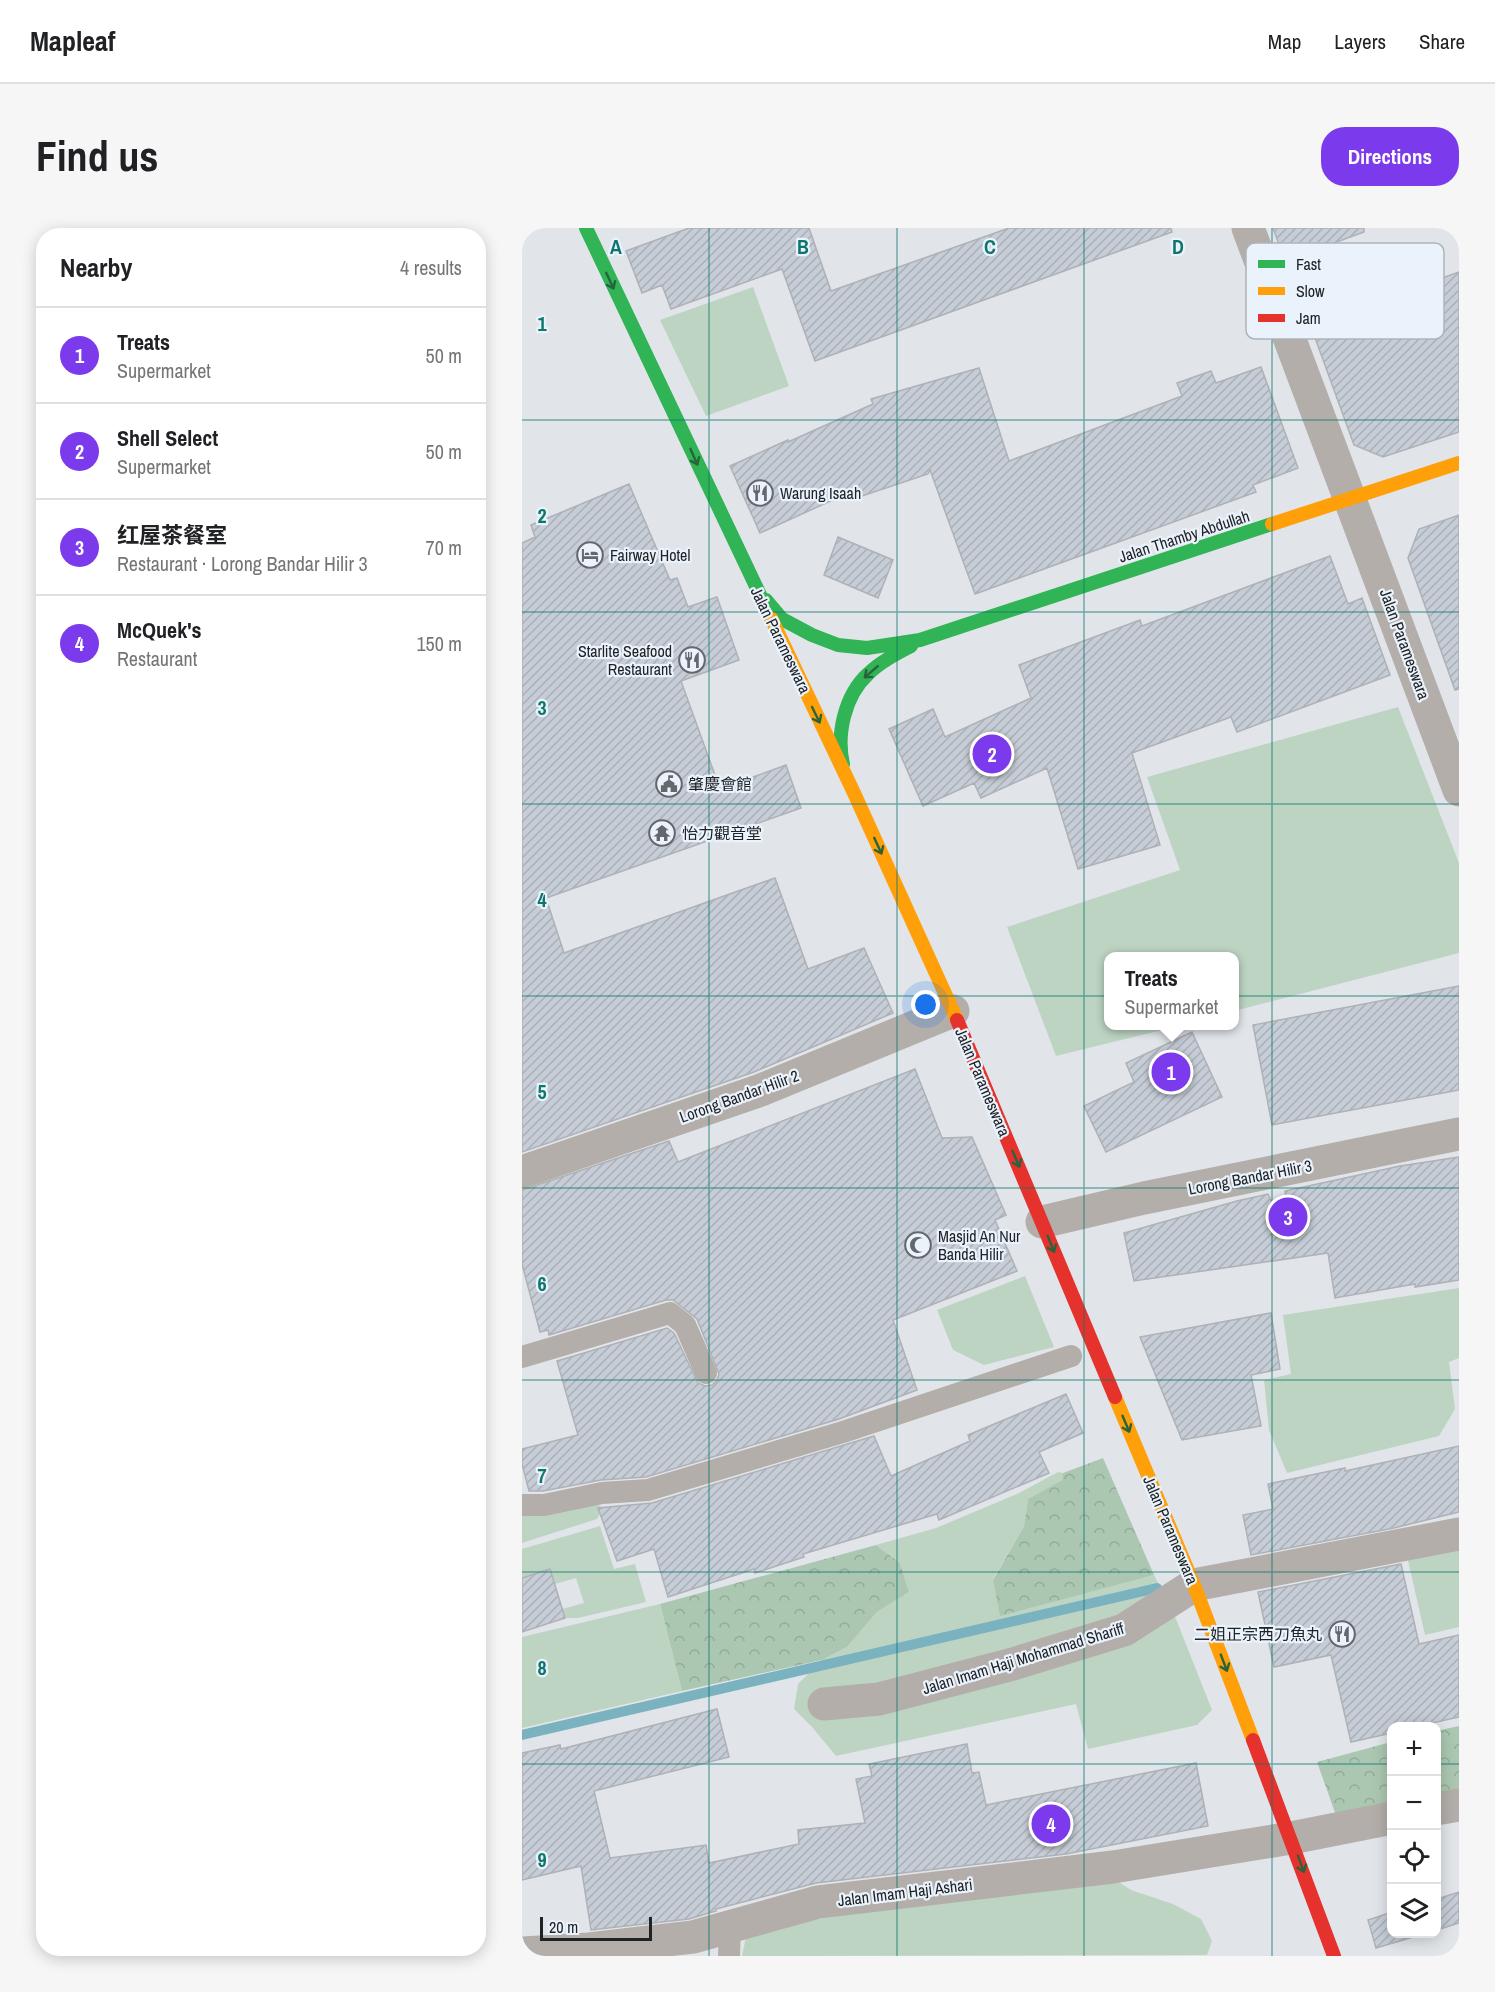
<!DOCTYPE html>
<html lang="en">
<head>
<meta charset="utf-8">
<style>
	:root { --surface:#fff; --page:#f6f6f6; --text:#202124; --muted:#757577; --line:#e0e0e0; --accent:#7c3aed }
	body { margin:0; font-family:"Archivo Narrow","Noto Sans SC",sans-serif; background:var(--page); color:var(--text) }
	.controls { position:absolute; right:18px; bottom:18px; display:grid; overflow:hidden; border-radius:12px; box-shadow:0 3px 15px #0003 }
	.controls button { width:54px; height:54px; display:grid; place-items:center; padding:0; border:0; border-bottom:2px solid var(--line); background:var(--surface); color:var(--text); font:30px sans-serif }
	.scale { position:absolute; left:18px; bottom:15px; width:112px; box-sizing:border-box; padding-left:6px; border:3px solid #202326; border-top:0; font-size:16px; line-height:21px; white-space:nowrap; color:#202326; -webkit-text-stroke:4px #eaf2fb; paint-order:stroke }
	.you { position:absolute; left:404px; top:777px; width:21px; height:21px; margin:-15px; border:4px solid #fff; border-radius:50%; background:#1a73e8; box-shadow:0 0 0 9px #1a73e833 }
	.badge { display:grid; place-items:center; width:39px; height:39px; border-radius:50%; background:var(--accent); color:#fff; font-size:20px; font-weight:700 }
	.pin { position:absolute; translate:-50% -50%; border:3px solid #fff; box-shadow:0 2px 6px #0006 }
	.popup { position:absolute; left:582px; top:724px; width:135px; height:78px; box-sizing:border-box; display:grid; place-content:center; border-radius:12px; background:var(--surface); filter:drop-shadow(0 2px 4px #0005); font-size:20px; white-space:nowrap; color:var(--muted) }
	.popup b { font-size:22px; color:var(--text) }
	.popup::after { content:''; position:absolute; left:50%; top:100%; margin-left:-12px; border:12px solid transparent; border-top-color:var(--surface) }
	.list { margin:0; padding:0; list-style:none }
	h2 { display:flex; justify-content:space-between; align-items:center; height:78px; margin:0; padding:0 24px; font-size:26px }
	h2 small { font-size:20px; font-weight:400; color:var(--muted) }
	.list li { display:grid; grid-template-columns:39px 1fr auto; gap:18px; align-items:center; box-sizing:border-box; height:96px; padding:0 24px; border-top:2px solid var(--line) }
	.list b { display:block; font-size:22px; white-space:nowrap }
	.list p { margin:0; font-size:20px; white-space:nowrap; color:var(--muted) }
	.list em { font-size:20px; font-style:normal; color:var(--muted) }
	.icon { flex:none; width:33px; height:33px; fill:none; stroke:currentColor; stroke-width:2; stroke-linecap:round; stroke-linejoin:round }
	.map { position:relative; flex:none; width:937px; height:1728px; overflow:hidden; border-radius:24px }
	header { display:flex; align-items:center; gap:36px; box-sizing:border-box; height:84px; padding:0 30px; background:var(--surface); border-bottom:2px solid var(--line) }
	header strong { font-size:28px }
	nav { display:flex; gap:33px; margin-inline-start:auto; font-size:21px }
	.intro { display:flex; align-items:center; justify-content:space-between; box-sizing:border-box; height:144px; padding:0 36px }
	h1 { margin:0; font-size:42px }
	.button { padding:15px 27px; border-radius:24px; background:var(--accent); color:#fff; font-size:21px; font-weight:700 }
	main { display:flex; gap:36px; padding:0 36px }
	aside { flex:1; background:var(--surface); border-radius:24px; box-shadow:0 3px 15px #0003 }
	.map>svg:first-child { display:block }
</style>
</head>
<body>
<header>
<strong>Mapleaf</strong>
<nav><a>Map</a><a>Layers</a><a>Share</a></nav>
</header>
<div class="intro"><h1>Find us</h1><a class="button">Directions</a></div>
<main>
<aside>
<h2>Nearby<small>4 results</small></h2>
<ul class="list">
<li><span class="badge">1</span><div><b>Treats</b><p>Supermarket</p></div><em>50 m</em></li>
<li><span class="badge">2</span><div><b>Shell Select</b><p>Supermarket</p></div><em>50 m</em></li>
<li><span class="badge">3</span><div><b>红屋茶餐室</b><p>Restaurant · Lorong Bandar Hilir 3</p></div><em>70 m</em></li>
<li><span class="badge">4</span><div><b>McQuek's</b><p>Restaurant</p></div><em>150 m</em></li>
</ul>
</aside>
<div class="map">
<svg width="937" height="1728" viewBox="0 0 937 1728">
	<defs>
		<pattern id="forest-crowns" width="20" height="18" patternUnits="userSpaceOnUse" patternTransform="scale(1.5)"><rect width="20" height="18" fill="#abc7b1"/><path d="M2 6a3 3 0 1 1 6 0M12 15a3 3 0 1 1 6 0" fill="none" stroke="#93ab98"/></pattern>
		<pattern id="building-hatch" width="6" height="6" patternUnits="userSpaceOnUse" patternTransform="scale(1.5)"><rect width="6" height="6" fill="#c6cdd6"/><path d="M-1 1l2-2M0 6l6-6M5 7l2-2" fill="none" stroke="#aab0b8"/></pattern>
	</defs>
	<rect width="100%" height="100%" fill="#e1e5ea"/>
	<path fill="#bdd4c3" d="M 231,59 L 267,158 L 184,188 L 138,92 Z
		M 876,479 L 937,635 L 937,725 L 712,783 L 712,728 L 586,728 L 586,798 L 656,798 L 534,828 L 485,699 L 658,642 L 625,549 Z
		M 503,1048 L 532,1119 L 462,1137 L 431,1122 L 415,1082 Z
		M 937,1060 L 937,1130 L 927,1134 L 933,1181 L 917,1208 L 765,1245 L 747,1202 L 742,1152 L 769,1146 L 761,1087 Z
		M 536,1244 L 541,1245 L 540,1252 L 506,1271 L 502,1298 L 471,1351 L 479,1387 L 632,1347 L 654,1391 L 690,1482 L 675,1497 L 566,1521 L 554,1476 L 314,1528 L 290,1499 L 272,1481 L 276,1456 L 300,1432 L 325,1419 L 355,1384 L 387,1364 L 378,1335 L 354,1317 L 414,1300 L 497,1265 Z
		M 76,1276 L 81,1281 L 75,1291 L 0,1315 L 0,1285 Z
		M 78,1298 L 92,1341 L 113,1336 L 124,1374 L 56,1390 L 43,1390 L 40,1381 L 62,1375 L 54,1350 L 33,1356 L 28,1341 L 0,1350 L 0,1321 Z
		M 937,1313 L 937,1399 L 903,1407 L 884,1324 Z
		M 138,1376 L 160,1463 L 0,1500 L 0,1409 Z
		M 592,1651 L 609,1662 L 651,1676 L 679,1691 L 690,1713 L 685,1727 L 220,1728 L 224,1709 L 242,1698 Z"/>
	<path fill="url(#forest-crowns)" d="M 581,1230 L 632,1347 L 478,1388 L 471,1352 L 502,1298 L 506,1271 L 540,1252 L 541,1245 Z
		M 354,1317 L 378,1335 L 387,1364 L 355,1384 L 325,1419 L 300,1432 L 160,1463 L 138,1376 Z
		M 937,1498 L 937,1563 L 914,1569 L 914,1503 Z
		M 869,1514 L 869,1580 L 816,1593 L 795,1534 Z"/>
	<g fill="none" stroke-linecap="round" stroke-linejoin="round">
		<path stroke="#7ab2bf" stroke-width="10" d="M 0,1507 L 635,1360"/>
	</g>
	<path fill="url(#building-hatch)" stroke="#aeb1b5" stroke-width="1.5" d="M 167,0 L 287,0 L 309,63 L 487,0 L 649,0 L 650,4 L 293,133 L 260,41 L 149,81 L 140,57 L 120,65 L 104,23 Z
		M 751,0 L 842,0 L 842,4 L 763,33 Z
		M 937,44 L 937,204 L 861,229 L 832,217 L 788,96 Z
		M 739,139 L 776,240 L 731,257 L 734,264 L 453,366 L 408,242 L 406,246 L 331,271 L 335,261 L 238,305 L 208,238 L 266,212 L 266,214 L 351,176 L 349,171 L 457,140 L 487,233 L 660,168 L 655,155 L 689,143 L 694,155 Z
		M 107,256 L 148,352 L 155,350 L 166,379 L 195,369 L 217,432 L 159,453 L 198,561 L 264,537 L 279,580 L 24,670 L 42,725 L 253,650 L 286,741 L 342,720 L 371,785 L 232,844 L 0,924 L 0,315 L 13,309 L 9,297 Z
		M 937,287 L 937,461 L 933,462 L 886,330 L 897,301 Z
		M 316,309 L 371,332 L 356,370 L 302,347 Z
		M 808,328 L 826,376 L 840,370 L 868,447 L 715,504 L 709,489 L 610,525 L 638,617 L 556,641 L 525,540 L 459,570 L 452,555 L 401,578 L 367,501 L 411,481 L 423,509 L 509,470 L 497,437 L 618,392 L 620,398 Z
		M 937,758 L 937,862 L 750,897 L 731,797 Z
		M 670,804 L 700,869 L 584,924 L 562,878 L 612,854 L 604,835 Z
		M 393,841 L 420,910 L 450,909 L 484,987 L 473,992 L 495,1043 L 371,1092 L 395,1162 L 317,1191 L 124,1249 L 79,1252 L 21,1263 L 7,1263 L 0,1236 L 0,1221 L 56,1207 L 35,1133 L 145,1100 L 152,1105 L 176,1155 L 183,1158 L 190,1157 L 195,1152 L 197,1146 L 175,1091 L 151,1072 L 144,1072 L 27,1107 L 26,1102 L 18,1104 L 0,1036 L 0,962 L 147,913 L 156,934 Z
		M 937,929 L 937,1052 L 893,1059 L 893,1056 L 813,1070 L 806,1025 L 612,1053 L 602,1005 L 715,973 L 746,966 L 762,1001 L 770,999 L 763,963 L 878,938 Z
		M 749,1085 L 758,1141 L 729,1147 L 739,1198 L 660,1212 L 618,1109 Z
		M 544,1166 L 561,1205 L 517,1224 L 527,1245 L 417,1292 L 415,1286 L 281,1326 L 282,1329 L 233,1345 L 232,1341 L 146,1369 L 132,1321 L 95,1333 L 76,1280 L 130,1275 L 352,1208 L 369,1248 L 448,1213 L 446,1207 Z
		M 937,1218 L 937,1284 L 872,1300 L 729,1327 L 721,1287 L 751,1281 L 746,1256 L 823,1240 L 823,1243 Z
		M 879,1336 L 897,1416 L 937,1407 L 937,1489 L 897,1498 L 870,1498 L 870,1505 L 829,1514 L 809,1427 L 752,1439 L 736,1364 Z
		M 28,1341 L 43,1390 L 0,1404 L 0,1350 Z
		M 195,1481 L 207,1529 L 72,1563 L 88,1630 L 184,1617 L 187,1635 L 277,1616 L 276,1602 L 343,1595 L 334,1551 L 350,1548 L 347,1536 L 445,1516 L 450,1545 L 457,1544 L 464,1577 L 674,1535 L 686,1598 L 544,1626 L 294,1655 L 194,1681 L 194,1683 L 167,1691 L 69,1702 L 59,1638 L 0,1652 L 0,1525 L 38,1517 L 39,1521 Z
		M 937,1664 L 937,1695 L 915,1702 L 915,1671 Z
		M 870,1684 L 870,1706 L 901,1706 L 854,1720 L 846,1692 Z"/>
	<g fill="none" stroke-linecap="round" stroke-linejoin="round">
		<path stroke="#b3aea9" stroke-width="22" d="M 0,1129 L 148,1085 L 163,1097 L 184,1145
			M 0,1277 L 22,1277 L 80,1265 L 126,1262 L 321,1204 L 549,1128
			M 207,1728 L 208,1699"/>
		<path stroke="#b3aea9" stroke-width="33" d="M 726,0 L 937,562
			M 0,944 L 239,862 L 431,783
			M 520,994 L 622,970 L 937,906
			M 302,1476 L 357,1471 L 491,1436 L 602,1402 L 672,1357 L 937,1306
			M 914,1581 L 937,1577
			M 0,1725 L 67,1721 L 171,1709 L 296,1674 L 591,1639 L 769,1610 L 870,1590"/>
		<path stroke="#30b455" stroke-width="14" d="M 64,0 L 249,390
			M 244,372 L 260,391 L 290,407 L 316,417 L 345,420 L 398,412 L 750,296
			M 321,536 C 314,506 323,467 346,446 C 358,434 374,426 389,418"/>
		<path stroke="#ff9f0a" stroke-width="14" d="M 750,296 L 937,235
			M 249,390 L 332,565 L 435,792
			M 593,1169 L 672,1357 L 731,1512"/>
		<path stroke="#e5322d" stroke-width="14" d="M 435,792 L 593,1169
			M 731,1512 L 812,1728"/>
	</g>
	<defs><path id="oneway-shaft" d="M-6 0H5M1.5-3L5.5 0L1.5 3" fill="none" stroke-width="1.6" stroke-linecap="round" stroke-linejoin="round" transform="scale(1.5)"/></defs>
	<g stroke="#27643b">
		<use href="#oneway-shaft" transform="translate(88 53) rotate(65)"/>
		<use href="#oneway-shaft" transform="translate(172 229) rotate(66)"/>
		<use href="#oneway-shaft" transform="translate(349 444) rotate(139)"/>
		<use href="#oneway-shaft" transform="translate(294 487) rotate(64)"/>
		<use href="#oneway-shaft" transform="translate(356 618) rotate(65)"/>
		<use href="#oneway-shaft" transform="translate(494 931) rotate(67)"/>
		<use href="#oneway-shaft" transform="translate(529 1016) rotate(68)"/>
		<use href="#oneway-shaft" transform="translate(604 1196) rotate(67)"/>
		<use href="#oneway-shaft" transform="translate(702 1435) rotate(69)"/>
		<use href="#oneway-shaft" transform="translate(779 1636) rotate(70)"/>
	</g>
	<path fill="none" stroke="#0f766e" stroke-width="1.5" stroke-opacity="0.55" d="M 187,0 L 187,1728M 375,0 L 375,1728M 562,0 L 562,1728M 750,0 L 750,1728M 0,192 L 937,192M 0,384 L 937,384M 0,576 L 937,576M 0,768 L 937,768M 0,960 L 937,960M 0,1152 L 937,1152M 0,1344 L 937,1344M 0,1536 L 870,1536M 914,1536 L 937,1536"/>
	<defs>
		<g id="restaurant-ring" transform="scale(1.35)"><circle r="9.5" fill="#eaf2fb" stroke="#64676b" stroke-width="1.5"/><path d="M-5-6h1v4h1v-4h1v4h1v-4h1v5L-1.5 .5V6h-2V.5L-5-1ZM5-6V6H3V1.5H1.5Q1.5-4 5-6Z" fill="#64676b"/></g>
		<g id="hotel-ring" transform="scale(1.35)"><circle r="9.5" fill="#eaf2fb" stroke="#64676b" stroke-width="1.5"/><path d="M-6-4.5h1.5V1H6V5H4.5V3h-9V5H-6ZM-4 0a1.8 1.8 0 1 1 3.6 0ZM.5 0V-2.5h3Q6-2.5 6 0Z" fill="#64676b"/></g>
		<g id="civic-ring" transform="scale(1.35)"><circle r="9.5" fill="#eaf2fb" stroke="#64676b" stroke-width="1.5"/><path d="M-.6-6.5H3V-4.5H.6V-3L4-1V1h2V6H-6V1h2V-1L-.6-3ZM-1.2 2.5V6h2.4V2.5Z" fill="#64676b"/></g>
		<g id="temple-ring" transform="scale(1.35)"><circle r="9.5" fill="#eaf2fb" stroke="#64676b" stroke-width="1.5"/><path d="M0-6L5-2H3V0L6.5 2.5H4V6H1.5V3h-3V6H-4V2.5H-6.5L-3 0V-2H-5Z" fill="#64676b"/></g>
		<g id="mosque-ring" transform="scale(1.35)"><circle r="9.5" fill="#eaf2fb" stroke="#64676b" stroke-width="1.5"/><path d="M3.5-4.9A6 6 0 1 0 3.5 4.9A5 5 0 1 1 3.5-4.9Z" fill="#64676b"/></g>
	</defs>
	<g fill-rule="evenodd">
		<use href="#restaurant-ring" x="238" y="265"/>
		<use href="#hotel-ring" x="68" y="327"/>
		<use href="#restaurant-ring" x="170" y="432"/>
		<use href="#civic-ring" x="147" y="556"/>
		<use href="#temple-ring" x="140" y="605"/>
		<use href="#mosque-ring" x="396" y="1017"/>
		<use href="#restaurant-ring" x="820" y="1406"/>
	</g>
	<g text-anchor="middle" stroke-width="4.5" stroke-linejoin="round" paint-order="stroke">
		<g font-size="16" fill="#202326" stroke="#eaf2fb" text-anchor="start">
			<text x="258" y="271">Warung Isaah</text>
			<text x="88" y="333">Fairway Hotel</text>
			<text x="150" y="429" text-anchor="end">Starlite Seafood<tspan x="150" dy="18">Restaurant</tspan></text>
			<text x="166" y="562">肇慶會館</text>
			<text x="160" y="611">怡力觀音堂</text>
			<text x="416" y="1014">Masjid An Nur<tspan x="416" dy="18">Banda Hilir</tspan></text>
			<text x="800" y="1412" text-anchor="end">二姐正宗西刀魚丸</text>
		</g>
		<g font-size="16" fill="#202326" stroke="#eaf2fb">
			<text transform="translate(662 308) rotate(-18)" y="6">Jalan Thamby Abdullah</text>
			<text transform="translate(259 412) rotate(64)" y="6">Jalan Parameswara</text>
			<text transform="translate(883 416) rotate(70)" y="6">Jalan Parameswara</text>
			<text transform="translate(461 854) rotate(67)" y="6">Jalan Parameswara</text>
			<text transform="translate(217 868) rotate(-20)" y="6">Lorong Bandar Hilir 2</text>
			<text transform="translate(728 949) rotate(-11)" y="6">Lorong Bandar Hilir 3</text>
			<text transform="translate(649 1302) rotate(67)" y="6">Jalan Parameswara</text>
			<text transform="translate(501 1430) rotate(-17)" y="6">Jalan Imam Haji Mohammad Shariff</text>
			<text transform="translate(383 1664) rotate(-7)" y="6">Jalan Imam Haji Ashari</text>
		</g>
	</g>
	<rect x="724" y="15" width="198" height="96" rx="9" fill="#eaf2fb" stroke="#adb4bb" stroke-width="1.5"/>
	<rect x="736" y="32" width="27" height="8" fill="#30b455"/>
	<rect x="736" y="59" width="27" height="8" fill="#ff9f0a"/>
	<rect x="736" y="86" width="27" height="8" fill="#e5322d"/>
	<g font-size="16" fill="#202326">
		<text x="774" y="42">Fast</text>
		<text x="774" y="69">Slow</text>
		<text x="774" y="96">Jam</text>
	</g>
	<g font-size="20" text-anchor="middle" font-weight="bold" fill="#0f766e" stroke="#eaf2fb" stroke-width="4.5" stroke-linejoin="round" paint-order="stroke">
		<text x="94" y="26">A</text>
		<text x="281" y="26">B</text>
		<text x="468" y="26">C</text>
		<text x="656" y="26">D</text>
		<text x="20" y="103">1</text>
		<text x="20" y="295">2</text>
		<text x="20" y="487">3</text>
		<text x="20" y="679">4</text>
		<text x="20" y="871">5</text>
		<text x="20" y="1063">6</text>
		<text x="20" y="1255">7</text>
		<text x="20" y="1447">8</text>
		<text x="20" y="1639">9</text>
	</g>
</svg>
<div class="controls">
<button>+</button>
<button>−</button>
<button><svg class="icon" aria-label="locate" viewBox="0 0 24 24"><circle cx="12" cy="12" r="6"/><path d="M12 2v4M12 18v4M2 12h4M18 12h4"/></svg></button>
<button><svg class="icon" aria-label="layers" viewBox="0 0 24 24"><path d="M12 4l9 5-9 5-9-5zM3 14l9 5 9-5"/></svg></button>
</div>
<div class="scale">20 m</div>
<div class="you"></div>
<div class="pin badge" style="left:649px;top:844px">1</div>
<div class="popup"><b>Treats</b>Supermarket</div>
<div class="pin badge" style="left:470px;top:526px">2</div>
<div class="pin badge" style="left:766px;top:989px">3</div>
<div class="pin badge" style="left:529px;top:1596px">4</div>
</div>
</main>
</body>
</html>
